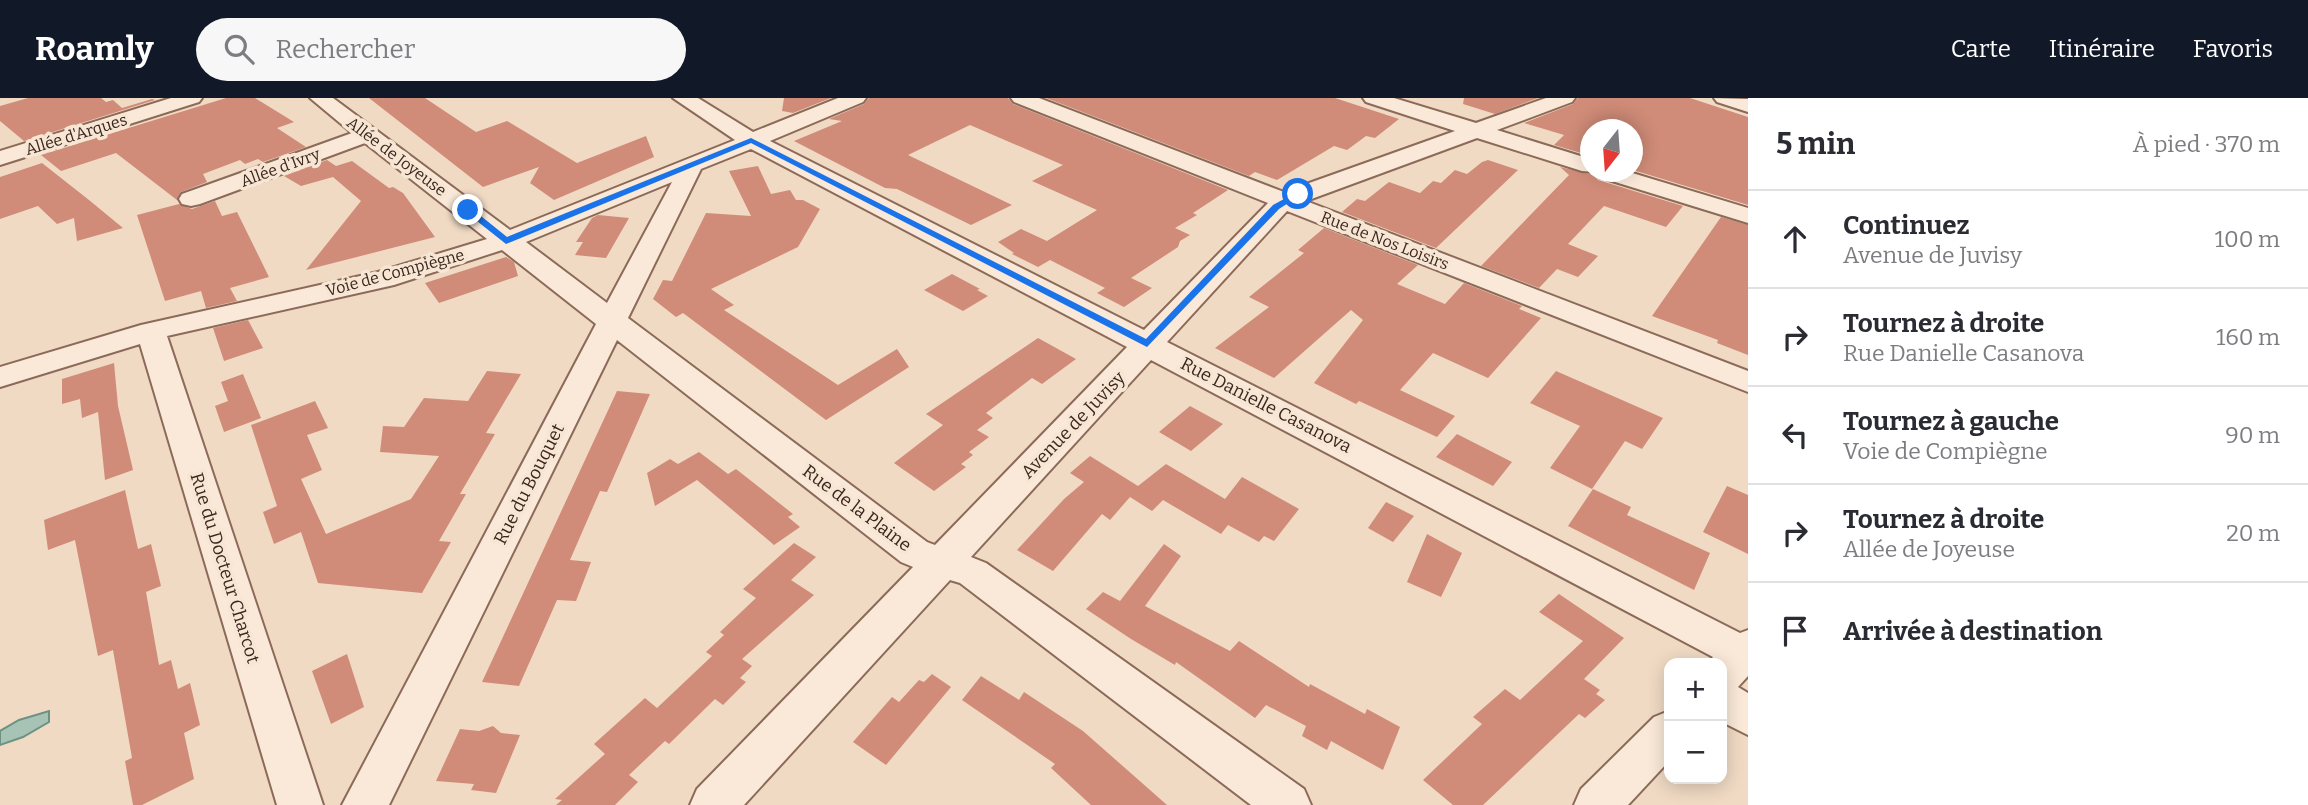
<!DOCTYPE html>
<html lang="fr">
<head>
<meta charset="utf-8">
<style>
	:root { --surface:#fff; --page:#f7f7f7; --text:#2b2b33; --muted:#7c7c81; --line:#e1e1e2; --accent:#111827 }
	body { margin:0; font-family:Bitter,serif; background:var(--page); color:var(--text) }
	.controls { position:absolute; right:21px; bottom:21px; display:grid; overflow:hidden; border-radius:14px; box-shadow:0 4px 18px #0003 }
	.controls button { width:63px; height:63px; display:grid; place-items:center; padding:0; border:0; border-bottom:2px solid var(--line); background:var(--surface); color:var(--text); font:35px sans-serif }
	.compass { position:absolute; left:1580px; top:21px; width:63px; height:63px; border-radius:50%; background:var(--surface); box-shadow:0 4px 18px #0003; rotate:197deg }
	.stop { position:absolute; width:21px; height:21px; margin:-16px; border:5px solid #1a73e8; border-radius:50%; background:#fff }
	.stop.end { background:#1a73e8; border-color:#fff; box-shadow:0 2px 7px #0008 }
	.list { margin:0; padding:0; list-style:none }
	h2 { display:flex; justify-content:space-between; align-items:center; height:91px; margin:0; padding:0 28px; font-size:30px }
	h2 small { font-size:23px; font-weight:400; color:var(--muted) }
	.list li { display:grid; grid-template-columns:46px 1fr auto; gap:21px; align-items:center; box-sizing:border-box; height:98px; padding:0 28px; border-top:2px solid var(--line) }
	.list b { display:block; font-size:26px; white-space:nowrap }
	.list p { margin:0; font-size:23px; white-space:nowrap; color:var(--muted) }
	.list em { font-size:23px; font-style:normal; color:var(--muted) }
	.icon { flex:none; width:38px; height:38px; fill:none; stroke:currentColor; stroke-width:2; stroke-linecap:round; stroke-linejoin:round }
	.map { position:relative; flex:none; width:1748px; height:707px; overflow:hidden }
	header { display:flex; align-items:center; gap:42px; box-sizing:border-box; height:98px; padding:0 35px; background:var(--accent); color:#fff }
	header strong { font-size:33px }
	nav { display:flex; gap:38px; margin-inline-start:auto; font-size:24px }
	.search { width:490px; height:63px; background:var(--page); display:flex; align-items:center; gap:18px; box-sizing:border-box; padding:0 24px; border-radius:38px; color:var(--muted); font-size:26px }
	main { display:flex }
	aside { flex:1; background:var(--surface) }
	.map>svg:first-child { display:block }
</style>
</head>
<body>
<header>
<strong>Roamly</strong>
<div class="search"><svg class="icon" aria-label="search" viewBox="0 0 24 24"><circle cx="10" cy="10" r="6"/><path d="M15 15l6 6"/></svg>Rechercher</div>
<nav><a>Carte</a><a>Itinéraire</a><a>Favoris</a></nav>
</header>
<main>
<div class="map">
<svg width="1748" height="707" viewBox="0 0 1748 707">
	<rect width="100%" height="100%" fill="#f0dac4"/>
	<path fill="#a6c3b5" stroke="#6c9281" stroke-width="2" d="M 49,613 L 49,624 L 23,639 L 0,647 L 0,633 L 19,622 Z"/>
	<path fill="#d08c78" d="M 28,0 L 101,0 L 106,4 L 113,2 L 122,10 L 152,1 L 155,2 L 24,43 L 0,23 L 0,8 Z
		M 226,0 L 255,0 L 294,24 L 277,30 L 306,49 L 263,64 L 258,61 L 245,66 L 240,62 L 203,76 L 207,84 L 181,94 L 177,102 L 116,55 L 61,73 L 41,57 Z
		M 369,0 L 425,0 L 476,34 L 507,23 L 577,65 L 646,38 L 654,59 L 554,102 L 530,85 L 539,69 L 483,89 Z
		M 784,0 L 831,0 L 793,15 L 782,13 Z
		M 869,0 L 1008,0 L 1013,6 L 1228,92 L 1193,115 L 1197,117 L 1175,130 L 1190,137 L 1180,143 L 1178,149 L 1131,180 L 1152,190 L 1124,209 L 1097,195 L 1105,190 L 1050,162 L 1038,169 L 1012,156 L 1014,155 L 998,144 L 1021,131 L 1047,143 L 1097,112 L 1032,83 L 1063,67 L 970,27 L 908,57 L 1012,107 L 971,127 L 897,91 L 885,90 L 794,43 L 842,23 L 829,21 L 864,6 Z
		M 1046,0 L 1335,0 L 1399,21 L 1375,40 L 1366,38 L 1347,52 L 1334,48 L 1277,82 L 1255,74 L 1249,78 Z
		M 1464,0 L 1538,0 L 1495,16 L 1463,6 Z
		M 1578,0 L 1690,0 L 1748,19 L 1748,107 L 1633,72 L 1633,32 L 1591,32 L 1591,58 L 1554,47 L 1564,37 L 1524,25 L 1573,6 Z
		M 327,62 L 336,68 L 352,63 L 389,90 L 393,89 L 403,95 L 435,139 L 306,172 L 361,103 L 333,79 L 301,88 L 284,78 Z
		M 1488,62 L 1518,72 L 1436,150 L 1342,114 L 1357,101 L 1365,103 L 1389,84 L 1420,95 L 1433,83 L 1441,85 L 1455,72 L 1467,76 L 1482,64 Z
		M 42,65 L 89,102 L 123,130 L 77,143 L 74,120 L 57,126 L 38,108 L 0,121 L 0,79 Z
		M 758,68 L 771,96 L 790,92 L 796,102 L 803,102 L 820,111 L 798,149 L 711,191 L 734,207 L 724,212 L 838,287 L 897,251 L 909,269 L 826,322 L 683,215 L 676,219 L 653,201 L 663,182 L 672,183 L 706,115 L 751,118 L 729,73 Z
		M 1560,69 L 1594,77 L 1598,82 L 1683,108 L 1666,129 L 1604,108 L 1568,146 L 1598,158 L 1578,179 L 1557,171 L 1539,190 L 1481,168 L 1569,77 Z
		M 215,103 L 222,118 L 237,114 L 269,179 L 230,190 L 237,203 L 206,210 L 201,193 L 165,203 L 137,117 L 179,106 L 192,111 Z
		M 598,117 L 629,120 L 606,160 L 575,157 L 583,144 L 576,144 L 592,120 Z
		M 1721,119 L 1748,127 L 1748,257 L 1717,245 L 1718,242 L 1652,218 Z
		M 1324,130 L 1418,167 L 1397,186 L 1445,206 L 1464,185 L 1522,208 L 1519,211 L 1541,220 L 1488,280 L 1433,255 L 1400,292 L 1455,318 L 1437,339 L 1359,303 L 1356,306 L 1314,285 L 1363,222 L 1351,212 L 1274,280 L 1215,250 L 1269,209 L 1249,199 L 1304,155 L 1298,152 Z
		M 506,159 L 514,164 L 518,178 L 439,205 L 425,185 Z
		M 952,176 L 980,191 L 977,192 L 988,198 L 963,213 L 924,192 Z
		M 248,222 L 263,250 L 224,263 L 213,230 Z
		M 1038,240 L 1076,261 L 1042,286 L 1032,280 L 986,315 L 993,320 L 977,332 L 989,339 L 969,354 L 973,357 L 961,366 L 966,369 L 934,393 L 894,365 L 943,327 L 926,316 Z
		M 114,265 L 118,308 L 133,372 L 105,382 L 98,314 L 82,320 L 80,301 L 62,306 L 62,281 Z
		M 487,273 L 521,276 L 486,335 L 495,336 L 460,396 L 466,396 L 439,443 L 451,444 L 422,495 L 318,485 L 301,434 L 274,446 L 263,414 L 277,408 L 251,327 L 315,303 L 328,330 L 307,337 L 322,372 L 301,381 L 326,436 L 411,401 L 439,358 L 380,354 L 383,328 L 404,329 L 424,300 L 468,303 Z
		M 1556,273 L 1663,320 L 1642,351 L 1625,343 L 1592,391 L 1550,370 L 1580,328 L 1530,305 Z
		M 243,276 L 261,320 L 224,334 L 215,308 L 228,303 L 221,284 Z
		M 617,293 L 650,296 L 607,394 L 600,393 L 570,462 L 591,464 L 576,503 L 557,502 L 519,588 L 482,584 Z
		M 1190,308 L 1223,326 L 1191,353 L 1159,334 Z
		M 1457,336 L 1512,364 L 1493,388 L 1436,359 Z
		M 699,354 L 728,376 L 736,371 L 793,416 L 788,419 L 800,429 L 774,447 L 697,382 L 655,408 L 647,375 L 670,361 L 678,366 Z
		M 1090,358 L 1138,388 L 1166,366 L 1225,401 L 1242,379 L 1299,411 L 1274,443 L 1264,438 L 1259,444 L 1228,427 L 1221,436 L 1163,402 L 1152,413 L 1130,399 L 1110,422 L 1102,416 L 1053,473 L 1017,452 L 1064,401 L 1084,384 L 1070,375 Z
		M 1727,388 L 1748,397 L 1748,456 L 1703,434 Z
		M 1593,391 L 1631,409 L 1627,417 L 1710,455 L 1694,492 L 1568,428 Z
		M 125,392 L 138,451 L 151,446 L 161,488 L 146,494 L 159,567 L 171,562 L 178,591 L 190,585 L 200,627 L 184,635 L 194,681 L 142,707 L 133,707 L 125,663 L 132,660 L 113,552 L 98,558 L 75,442 L 48,452 L 44,422 Z
		M 1386,404 L 1414,418 L 1393,444 L 1368,430 Z
		M 1427,436 L 1462,455 L 1441,499 L 1407,484 Z
		M 794,445 L 816,459 L 791,482 L 814,497 L 742,561 L 752,568 L 740,580 L 746,584 L 723,607 L 715,601 L 669,646 L 665,643 L 629,677 L 638,684 L 615,707 L 556,707 L 562,702 L 555,701 L 605,656 L 594,646 L 645,600 L 657,610 L 712,558 L 706,554 L 724,537 L 720,534 L 756,500 L 743,491 Z
		M 1164,446 L 1181,458 L 1145,508 L 1230,553 L 1239,543 L 1309,589 L 1310,586 L 1365,616 L 1367,611 L 1400,629 L 1383,672 L 1331,643 L 1327,652 L 1302,638 L 1306,628 L 1266,607 L 1255,620 L 1176,564 L 1175,567 L 1131,541 L 1086,511 L 1103,494 L 1120,503 Z
		M 1559,496 L 1624,540 L 1584,581 L 1600,592 L 1596,596 L 1605,602 L 1585,620 L 1579,616 L 1483,707 L 1453,707 L 1423,682 L 1482,626 L 1473,619 L 1505,591 L 1520,602 L 1583,543 L 1539,514 Z
		M 347,556 L 364,609 L 331,626 L 312,573 Z
		M 932,576 L 951,589 L 886,667 L 853,644 L 892,599 L 899,604 L 919,582 L 924,584 Z
		M 981,578 L 1019,602 L 1024,594 L 1083,633 L 1167,707 L 1091,707 L 1051,670 L 1055,666 L 962,602 Z
		M 493,628 L 501,635 L 520,637 L 496,695 L 471,692 L 474,686 L 436,683 L 460,631 L 479,633 Z"/>
	<g fill="none" stroke-linecap="round" stroke-linejoin="round">
		<g stroke="#8c6a59" stroke-width="4">
			<path id="street" d="M 171,0 L 202,0 L 199,4 L 0,67 L 0,53 Z
				M 310,0 L 333,0 L 510,132 L 735,42 L 673,0 L 698,0 L 753,34 L 838,0 L 866,0 L 863,4 L 770,43 L 1144,232 L 1268,105 L 1014,4 L 1011,0 L 1039,0 L 1284,94 L 1455,33 L 1366,4 L 1363,0 L 1394,0 L 1476,25 L 1546,0 L 1575,0 L 1572,4 L 1497,32 L 1590,61 L 1590,74 L 1595,74 L 1582,73 L 1477,40 L 1306,103 L 1748,273 L 1748,294 L 1287,113 L 1167,244 L 1740,535 L 1748,532 L 1748,578 L 1738,589 L 1748,595 L 1748,637 L 1722,624 L 1722,565 L 1707,565 L 1713,559 L 1151,262 L 971,459 L 986,465 L 1304,691 L 1311,707 L 1251,707 L 960,485 L 950,482 L 744,707 L 690,707 L 697,691 L 913,469 L 901,464 L 617,242 L 389,707 L 342,707 L 596,226 L 502,152 L 394,187 L 167,238 L 323,707 L 277,707 L 140,246 L 0,289 L 0,269 L 141,227 L 378,174 L 487,141 L 365,45 L 200,106 L 191,108 L 182,106 L 179,101 L 182,96 L 352,35 ZM 751,51 L 1127,249 L 935,447 L 927,444 L 628,220 L 701,71 ZM 672,84 L 607,205 L 526,144 Z
				M 1714,0 L 1748,1 L 1748,14 L 1717,4 Z
				M 1595,74 L 1629,74 L 1748,110 L 1748,125 L 1599,79 Z
				M 1669,613 L 1669,663 L 1628,707 L 1574,707 L 1581,691 L 1654,619 Z"/>
		</g>
		<use href="#street" fill="#fae9d8" fill-rule="evenodd"/>
	</g>
	<path fill="#1a73e8" d="M 751,40 L 1146,241 L 1273,107 L 1295,95 L 1302,96 L 1279,111 L 1147,249 L 751,45 L 506,146 L 463,112 L 471,110 L 507,139 Z"/>
	<g text-anchor="middle" stroke-width="7" stroke-linejoin="round" paint-order="stroke">
		<g font-size="16" fill="#3b261e" stroke="#f7e6d4">
			<text transform="translate(76 36) rotate(-17)" y="6">Allée d'Arques</text>
			<text transform="translate(397 58) rotate(37)" y="6">Allée de Joyeuse</text>
			<text transform="translate(280 69) rotate(-20)" y="6">Allée d'Ivry</text>
			<text transform="translate(1385 142) rotate(21)" y="6">Rue de Nos Loisirs</text>
			<text transform="translate(395 174) rotate(-15)" y="6">Voie de Compiègne</text>
		</g>
		<g font-size="18" fill="#3b261e" stroke="#f7e6d4">
			<text transform="translate(1266 307) rotate(27)" y="6">Rue Danielle Casanova</text>
			<text transform="translate(1073 327) rotate(-46)" y="6">Avenue de Juvisy</text>
			<text transform="translate(529 386) rotate(-63)" y="6">Rue du Bouquet</text>
			<text transform="translate(857 410) rotate(37)" y="6">Rue de la Plaine</text>
			<text transform="translate(225 470) rotate(73)" y="6">Rue du Docteur Charcot</text>
		</g>
	</g>
</svg>
<div class="controls">
<button>+</button>
<button>−</button>
</div>
<svg class="compass" viewBox="-18 -18 36 36"><path d="M0-13l5 13h-10z" fill="#e53935"/><path d="M0 13l5-13h-10z" fill="#7c7c81"/></svg>
<div class="stop" style="left:1298px;top:96px"></div>
<div class="stop end" style="left:468px;top:112px"></div>
</div>
<aside>
<h2>5 min<small>À pied · 370 m</small></h2>
<ul class="list">
<li><svg class="icon" aria-label="ahead" viewBox="0 0 24 24"><path d="M12 20V5M6 11l6-6 6 6"/></svg><div><b>Continuez</b><p>Avenue de Juvisy</p></div><em>100 m</em></li>
<li><svg class="icon" aria-label="right" viewBox="0 0 24 24"><path d="M7 20v-9h11M14 6l5 5-5 5"/></svg><div><b>Tournez à droite</b><p>Rue Danielle Casanova</p></div><em>160 m</em></li>
<li><svg class="icon" aria-label="left" viewBox="0 0 24 24"><path d="M17 20v-9H6M10 6l-5 5 5 5"/></svg><div><b>Tournez à gauche</b><p>Voie de Compiègne</p></div><em>90 m</em></li>
<li><svg class="icon" aria-label="right" viewBox="0 0 24 24"><path d="M7 20v-9h11M14 6l5 5-5 5"/></svg><div><b>Tournez à droite</b><p>Allée de Joyeuse</p></div><em>20 m</em></li>
<li><svg class="icon" aria-label="arrive" viewBox="0 0 24 24"><path d="M6 21V4h12l-3 4 3 4H6"/></svg><div><b>Arrivée à destination</b></div></li>
</ul>
</aside>
</main>
</body>
</html>
